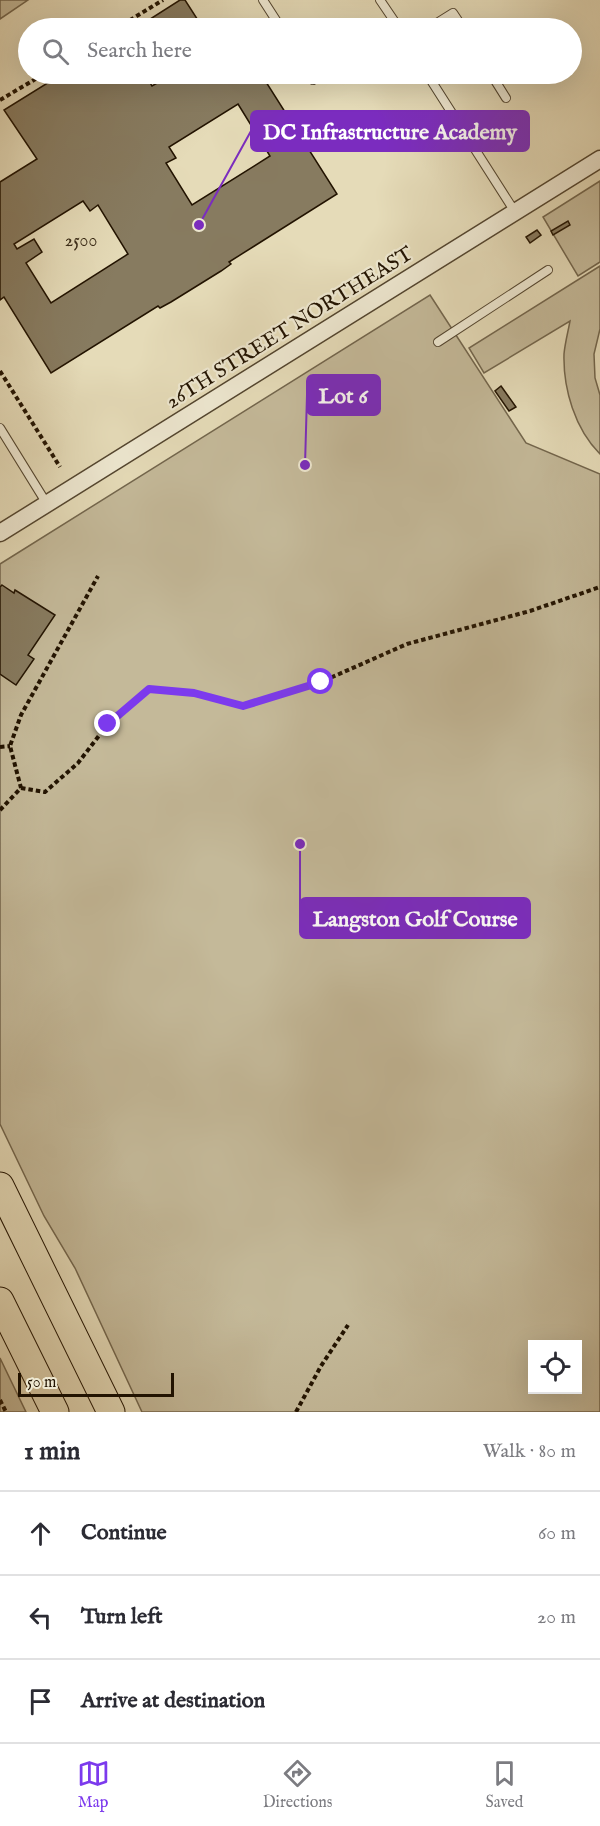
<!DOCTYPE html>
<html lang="en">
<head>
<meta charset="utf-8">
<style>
	:root { --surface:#fff; --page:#f7f7f7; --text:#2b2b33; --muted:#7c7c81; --line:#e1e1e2; --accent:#7c3aed }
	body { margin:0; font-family:"IM FELL English",serif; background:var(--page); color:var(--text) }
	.controls { position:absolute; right:18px; bottom:18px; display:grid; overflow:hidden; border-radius:0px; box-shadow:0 6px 24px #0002 }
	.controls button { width:54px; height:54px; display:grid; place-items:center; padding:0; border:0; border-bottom:2px solid var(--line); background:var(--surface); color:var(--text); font:30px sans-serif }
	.scale { position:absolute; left:18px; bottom:15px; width:156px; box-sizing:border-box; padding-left:6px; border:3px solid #221301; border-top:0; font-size:16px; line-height:21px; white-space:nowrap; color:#221301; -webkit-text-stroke:4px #eee8d1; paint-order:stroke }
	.stop { position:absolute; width:18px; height:18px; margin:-14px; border:4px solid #7c3aed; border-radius:50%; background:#fff }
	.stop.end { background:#7c3aed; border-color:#fff; box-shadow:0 2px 6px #0008 }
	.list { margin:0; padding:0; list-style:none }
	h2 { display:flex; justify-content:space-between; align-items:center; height:78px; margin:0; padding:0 24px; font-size:26px }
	h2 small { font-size:20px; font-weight:400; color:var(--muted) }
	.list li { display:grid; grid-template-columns:39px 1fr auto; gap:18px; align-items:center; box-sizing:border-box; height:84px; padding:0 24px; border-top:2px solid var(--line) }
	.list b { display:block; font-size:22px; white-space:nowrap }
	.list em { font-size:20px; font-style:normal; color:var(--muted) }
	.icon { flex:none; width:33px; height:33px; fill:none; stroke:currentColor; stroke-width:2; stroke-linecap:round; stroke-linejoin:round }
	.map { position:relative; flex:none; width:600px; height:1412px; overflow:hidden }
	.search { position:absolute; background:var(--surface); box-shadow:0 6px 24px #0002; left:18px; right:18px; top:18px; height:66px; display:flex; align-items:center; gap:15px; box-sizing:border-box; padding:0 21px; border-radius:33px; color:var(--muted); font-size:22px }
	.sheet { height:330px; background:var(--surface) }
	nav { display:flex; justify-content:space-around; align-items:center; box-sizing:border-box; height:84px; border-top:2px solid var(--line); background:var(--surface); font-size:16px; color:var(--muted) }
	nav a { display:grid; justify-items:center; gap:3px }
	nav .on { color:var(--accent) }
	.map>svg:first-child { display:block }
</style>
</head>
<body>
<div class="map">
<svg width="600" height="1412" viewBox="0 0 600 1412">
	<rect width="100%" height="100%" fill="#e5dbb8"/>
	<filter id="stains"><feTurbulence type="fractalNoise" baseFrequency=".00333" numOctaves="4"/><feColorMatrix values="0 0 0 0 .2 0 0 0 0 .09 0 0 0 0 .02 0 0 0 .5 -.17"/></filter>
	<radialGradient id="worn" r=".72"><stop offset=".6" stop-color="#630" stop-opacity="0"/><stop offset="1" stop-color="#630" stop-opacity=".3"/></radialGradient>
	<path fill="#c4b999" stroke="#73664d" stroke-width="1.5" fill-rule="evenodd" d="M 0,0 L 28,0 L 0,19 Z
		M 600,181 L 600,262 L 578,276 L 543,217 Z
		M 600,266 L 600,329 L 594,354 L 595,378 L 600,395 L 600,454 C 575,429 563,389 564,354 C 565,343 568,332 570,321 L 484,373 L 469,348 Z
		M 430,295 L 526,443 L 600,474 L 600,1412 L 142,1412 L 75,1268 L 44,1216 L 0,1124 L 0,564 ZM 532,1344 L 578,1344 L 578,1390 L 532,1390 Z
		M 0,1358 L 26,1412 L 0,1412 Z"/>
	<path fill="#877b60" stroke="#221301" stroke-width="1.5" fill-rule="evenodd" d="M 180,0 L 185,0 L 203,28 L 136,28 Z
		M 62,74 L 157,74 L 148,79 L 152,86 L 173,74 L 261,74 L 337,194 L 229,262 L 231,264 L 221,271 L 171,302 L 160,308 L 158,306 L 51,373 L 4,297 L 0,300 L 0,182 L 37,159 L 4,110 ZM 238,104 L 270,156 L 192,205 L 166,163 L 176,158 L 169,147 ZM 83,201 L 90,211 L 98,205 L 128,254 L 51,303 L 26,263 L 42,252 L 34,239 L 17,249 L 14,244 Z
		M 568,221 L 570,225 L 553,235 L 551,231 Z
		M 537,230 L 541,235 L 530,243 L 526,237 Z
		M 501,386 L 516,407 L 509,411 L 495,391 Z
		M 2,585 L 14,593 L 15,590 L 55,615 L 28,655 L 34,659 L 16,685 L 0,674 L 0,587 Z"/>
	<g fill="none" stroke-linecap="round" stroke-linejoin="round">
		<g stroke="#53452f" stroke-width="10">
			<path id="service" d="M 263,0 L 281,28
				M 380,0 L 399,28
				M 429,28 L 453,13 L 463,28
				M 309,74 L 313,80
				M 427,74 L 515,212
				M 491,74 L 506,98
				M 438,342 L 548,270
				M 0,428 L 47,504"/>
		</g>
		<g stroke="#53452f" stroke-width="19">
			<path id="minor" d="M 0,533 L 600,159"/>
		</g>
		<g stroke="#221301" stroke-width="29">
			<path id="primary" d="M 0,1186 L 111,1412
				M 0,1301 L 55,1412"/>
		</g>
		<path stroke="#221301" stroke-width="4" stroke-dasharray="4.5 3" stroke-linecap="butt" d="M 117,28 L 163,0
			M 0,100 L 44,74
			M 0,371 L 60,467
			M 0,747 L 10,746
			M 21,788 L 45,792 L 78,763 L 108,724 L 149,689 L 194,693 L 243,706 L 321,682 L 407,644 L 530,611 L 600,587
			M 0,810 L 21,788 L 10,746 L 21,715 L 98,576
			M 0,1400 L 6,1412
			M 296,1412 L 321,1366 L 348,1325"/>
		<use href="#service" stroke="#eee8d1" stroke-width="8"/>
		<use href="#minor" stroke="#eee8d1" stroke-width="16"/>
		<use href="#primary" stroke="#e5dbb8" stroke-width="27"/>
	</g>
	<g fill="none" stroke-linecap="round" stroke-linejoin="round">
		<path stroke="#7c3aed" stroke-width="8" d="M 108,724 L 149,689 L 194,693 L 243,706 L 321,682"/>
	</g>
	<g text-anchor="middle" stroke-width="4.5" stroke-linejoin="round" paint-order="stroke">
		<g font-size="18" fill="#3b2d19">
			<text x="81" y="246">2500</text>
		</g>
		<g font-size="21" fill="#221301" stroke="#eee8d1">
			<text transform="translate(289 327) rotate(-32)" y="7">26TH STREET NORTHEAST</text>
		</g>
	</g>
	<path fill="none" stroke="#7b2cbf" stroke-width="2" d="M199 225L251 131M305 465L307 395M300 844L300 918"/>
	<g fill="#7b2cbf" stroke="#eee8d1" stroke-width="2">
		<circle cx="199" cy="225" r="6"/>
		<circle cx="305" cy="465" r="6"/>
		<circle cx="300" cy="844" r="6"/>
	</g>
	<g fill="#7b2cbf" stroke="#7b2cbf" stroke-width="2">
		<rect x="251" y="111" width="278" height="40" rx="6"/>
		<rect x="307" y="375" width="73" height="40" rx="6"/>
		<rect x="300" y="898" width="230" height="40" rx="6"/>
	</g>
	<g font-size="22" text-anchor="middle" font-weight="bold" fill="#fff">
		<text x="390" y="139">DC Infrastructure Academy</text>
		<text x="343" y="403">Lot 6</text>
		<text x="415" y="926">Langston Golf Course</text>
	</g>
	<rect width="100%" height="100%" filter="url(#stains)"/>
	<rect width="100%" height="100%" fill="url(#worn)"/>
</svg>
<div class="controls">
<button><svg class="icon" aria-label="locate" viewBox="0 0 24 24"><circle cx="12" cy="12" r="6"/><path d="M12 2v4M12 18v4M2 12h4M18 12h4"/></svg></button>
</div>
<div class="scale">50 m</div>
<div class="stop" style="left:321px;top:682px"></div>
<div class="stop end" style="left:108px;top:724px"></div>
<div class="search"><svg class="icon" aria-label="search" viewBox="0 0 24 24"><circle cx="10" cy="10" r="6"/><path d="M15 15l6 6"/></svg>Search here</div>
</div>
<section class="sheet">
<h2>1 min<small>Walk · 80 m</small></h2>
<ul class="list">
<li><svg class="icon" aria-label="ahead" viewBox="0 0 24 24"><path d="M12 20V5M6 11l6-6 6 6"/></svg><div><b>Continue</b></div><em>60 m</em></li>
<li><svg class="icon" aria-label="left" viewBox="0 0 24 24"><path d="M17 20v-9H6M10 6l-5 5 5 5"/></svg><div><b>Turn left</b></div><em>20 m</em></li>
<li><svg class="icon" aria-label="arrive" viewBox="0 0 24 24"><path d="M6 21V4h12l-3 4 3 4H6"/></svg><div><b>Arrive at destination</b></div></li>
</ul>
</section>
<nav>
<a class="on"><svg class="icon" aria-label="map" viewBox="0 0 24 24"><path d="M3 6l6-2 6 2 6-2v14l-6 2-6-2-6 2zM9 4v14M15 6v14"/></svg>Map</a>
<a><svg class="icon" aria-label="directions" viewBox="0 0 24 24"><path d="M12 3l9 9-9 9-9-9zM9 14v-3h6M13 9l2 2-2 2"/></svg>Directions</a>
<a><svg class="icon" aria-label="saved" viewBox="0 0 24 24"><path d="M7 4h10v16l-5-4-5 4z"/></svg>Saved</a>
</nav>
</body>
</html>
